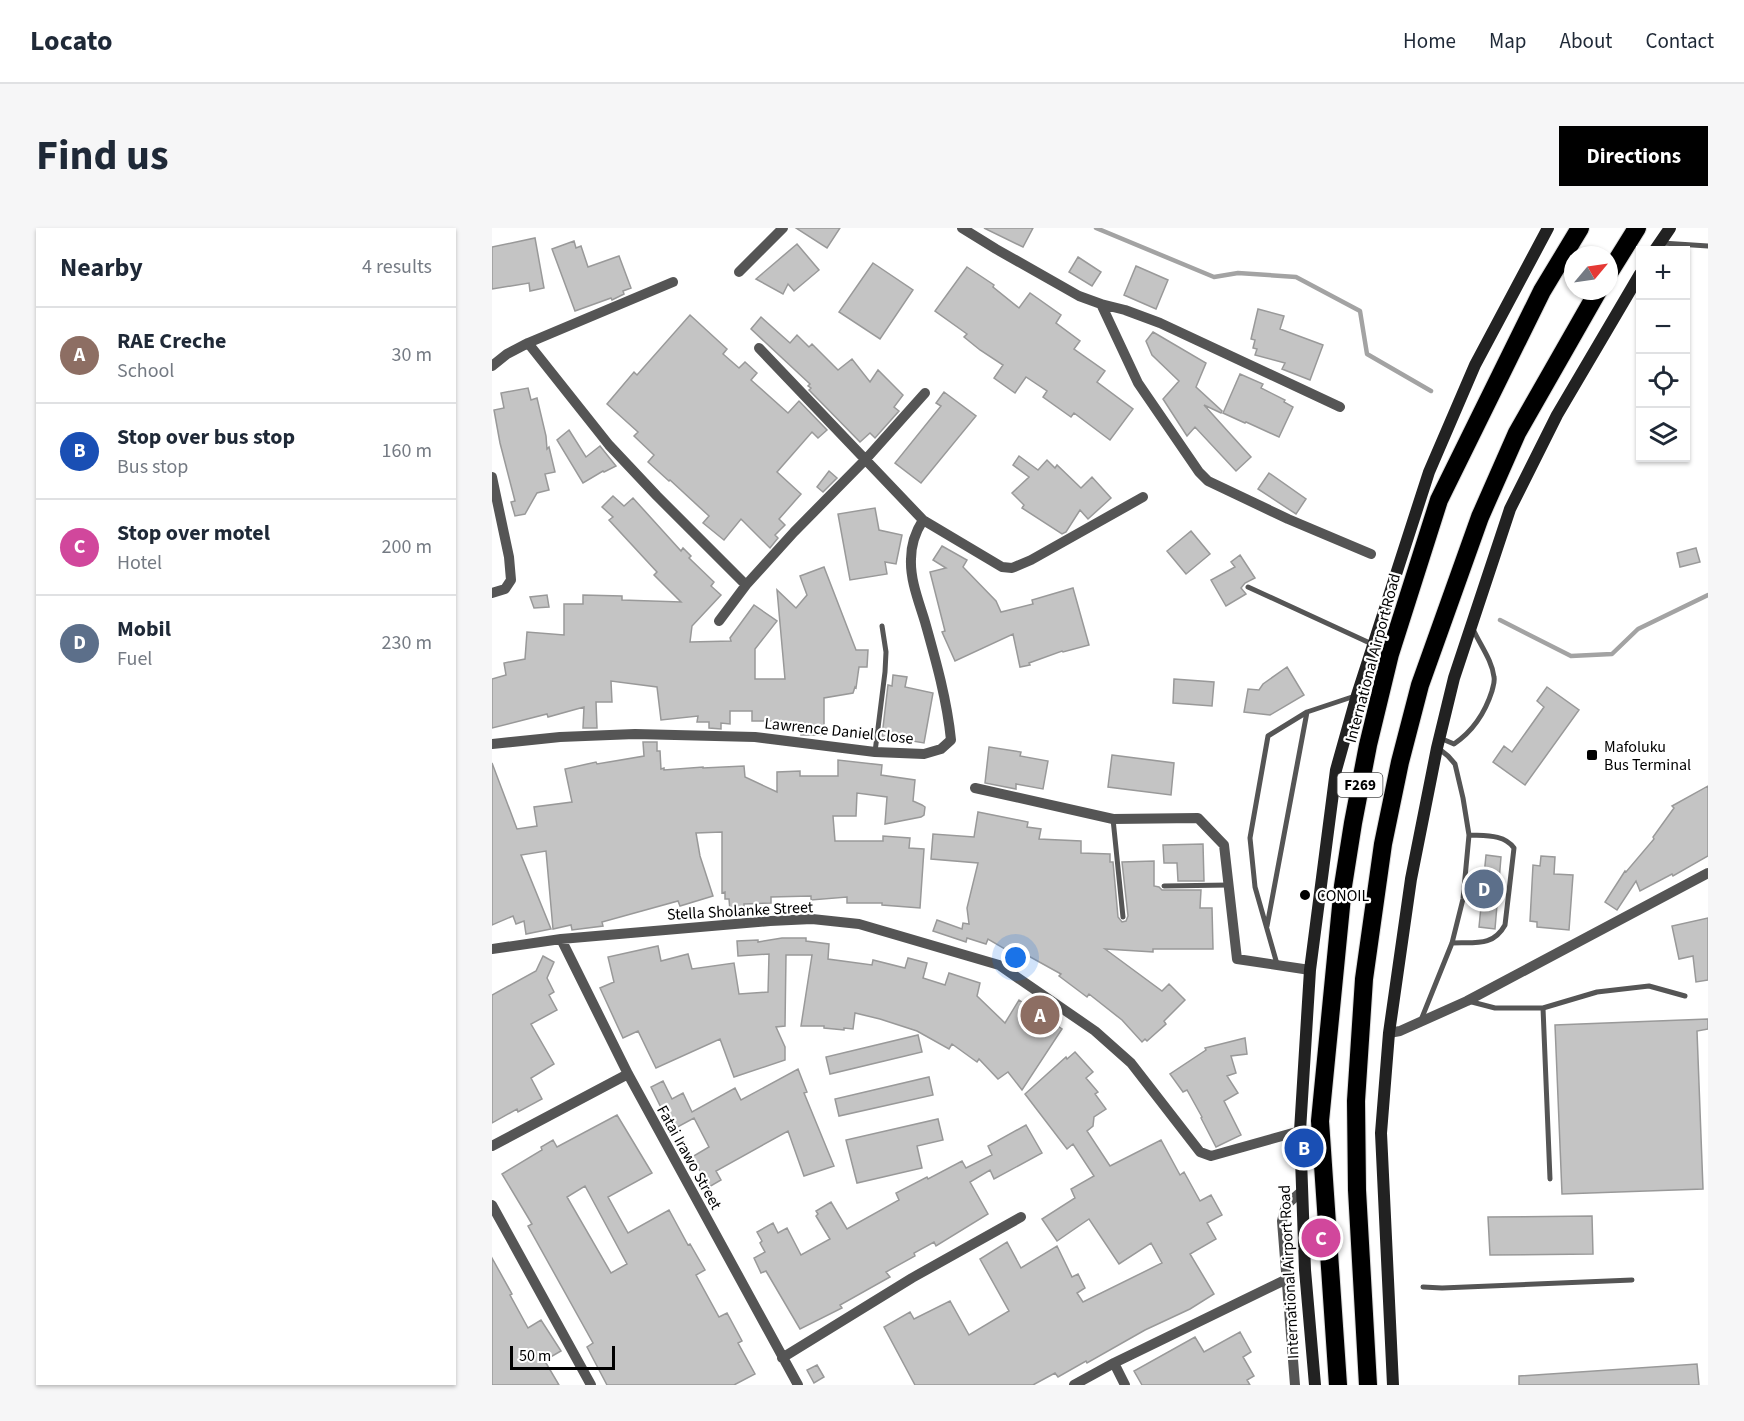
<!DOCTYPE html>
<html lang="en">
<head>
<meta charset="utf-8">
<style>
	:root { --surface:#fff; --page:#f6f6f7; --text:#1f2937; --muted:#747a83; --line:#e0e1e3; --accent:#000 }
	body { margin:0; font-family:"Source Sans 3",sans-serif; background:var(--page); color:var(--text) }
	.controls { position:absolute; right:18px; top:18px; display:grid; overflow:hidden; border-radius:0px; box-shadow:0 2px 4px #0004 }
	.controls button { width:54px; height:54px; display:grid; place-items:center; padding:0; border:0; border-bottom:2px solid var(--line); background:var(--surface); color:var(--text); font:30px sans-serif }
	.compass { position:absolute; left:1072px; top:18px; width:54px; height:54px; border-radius:50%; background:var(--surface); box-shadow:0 2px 4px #0004; rotate:61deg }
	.scale { position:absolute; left:18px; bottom:15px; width:105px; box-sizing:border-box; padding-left:6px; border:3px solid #000; border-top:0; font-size:16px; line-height:21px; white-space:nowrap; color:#000; -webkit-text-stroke:4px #fff; paint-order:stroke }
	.you { position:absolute; left:524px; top:730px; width:21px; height:21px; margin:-15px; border:4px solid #fff; border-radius:50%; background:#1a73e8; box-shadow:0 0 0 9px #1a73e833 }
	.badge { display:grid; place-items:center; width:39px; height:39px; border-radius:50%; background:var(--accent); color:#fff; font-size:20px; font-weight:700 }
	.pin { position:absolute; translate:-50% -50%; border:3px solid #fff; box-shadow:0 2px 6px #0006 }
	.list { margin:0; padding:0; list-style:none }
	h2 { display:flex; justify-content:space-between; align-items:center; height:78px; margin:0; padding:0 24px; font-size:26px }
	h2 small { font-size:20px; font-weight:400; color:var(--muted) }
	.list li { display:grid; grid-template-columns:39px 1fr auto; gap:18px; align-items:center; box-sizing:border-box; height:96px; padding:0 24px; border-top:2px solid var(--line) }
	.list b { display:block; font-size:22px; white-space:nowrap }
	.list p { margin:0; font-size:20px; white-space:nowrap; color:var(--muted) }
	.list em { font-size:20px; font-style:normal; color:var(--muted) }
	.icon { flex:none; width:33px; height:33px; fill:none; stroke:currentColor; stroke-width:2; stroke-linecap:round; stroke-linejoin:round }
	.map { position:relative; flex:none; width:1216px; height:1157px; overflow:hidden; border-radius:0px }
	header { display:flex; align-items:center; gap:36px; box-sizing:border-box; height:84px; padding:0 30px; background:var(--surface); border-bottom:2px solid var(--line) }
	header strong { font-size:28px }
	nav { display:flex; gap:33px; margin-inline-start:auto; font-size:21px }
	.intro { display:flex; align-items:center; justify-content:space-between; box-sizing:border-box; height:144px; padding:0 36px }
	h1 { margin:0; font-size:42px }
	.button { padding:15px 27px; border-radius:0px; background:var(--accent); color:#fff; font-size:21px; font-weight:700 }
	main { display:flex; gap:36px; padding:0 36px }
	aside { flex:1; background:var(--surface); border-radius:0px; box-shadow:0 2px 4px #0004 }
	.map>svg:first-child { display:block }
</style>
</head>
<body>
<header>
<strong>Locato</strong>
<nav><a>Home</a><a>Map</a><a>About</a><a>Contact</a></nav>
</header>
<div class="intro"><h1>Find us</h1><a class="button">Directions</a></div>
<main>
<aside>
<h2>Nearby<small>4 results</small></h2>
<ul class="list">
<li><span class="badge" style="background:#8d6e63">A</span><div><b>RAE Creche</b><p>School</p></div><em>30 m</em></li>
<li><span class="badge" style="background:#1a4fb4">B</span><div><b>Stop over bus stop</b><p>Bus stop</p></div><em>160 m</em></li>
<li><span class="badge" style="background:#d1479c">C</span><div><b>Stop over motel</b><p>Hotel</p></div><em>200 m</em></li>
<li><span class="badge" style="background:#5c6f8a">D</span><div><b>Mobil</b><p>Fuel</p></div><em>230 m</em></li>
</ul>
</aside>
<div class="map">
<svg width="1216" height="1157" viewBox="0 0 1216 1157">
	<rect width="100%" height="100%" fill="#fff"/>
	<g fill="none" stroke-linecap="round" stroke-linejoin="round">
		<path stroke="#a3a3a3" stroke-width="4.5" d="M 604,0 L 722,49 L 746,45 L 804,49 L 868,83 L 875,126 L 939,163
			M 1008,392 L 1079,428 L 1120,426 L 1146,401 L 1216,367"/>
	</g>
	<path fill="#c4c4c4" stroke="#999" stroke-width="1.5" fill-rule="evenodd" d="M 304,0 L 348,0 L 335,20 Z
		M 492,0 L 541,0 L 531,19 Z
		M 43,10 L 52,60 L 38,63 L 37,55 L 0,61 L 0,19 Z
		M 82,13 L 84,20 L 89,18 L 96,39 L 127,28 L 139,60 L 131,63 L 132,66 L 120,72 L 119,70 L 83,83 L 60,21 Z
		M 305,16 L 327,42 L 302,63 L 296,56 L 291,66 L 264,51 Z
		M 586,29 L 609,44 L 600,58 L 577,44 Z
		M 381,35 L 421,62 L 388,111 L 347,84 Z
		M 644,38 L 676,52 L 664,81 L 632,67 Z
		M 475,39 L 502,57 L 501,59 L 527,80 L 538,65 L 569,87 L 564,95 L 588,113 L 582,121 L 613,143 L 605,154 L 641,181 L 618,212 L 582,185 L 579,189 L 551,169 L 555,163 L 534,149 L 523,165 L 502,150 L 511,137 L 488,122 L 472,109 L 475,106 L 443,83 Z
		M 766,81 L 792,88 L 788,101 L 831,117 L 818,152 L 790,141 L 793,135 L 763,127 L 765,121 L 761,120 L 763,112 L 759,111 Z
		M 198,87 L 235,121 L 231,126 L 247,140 L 253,134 L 265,145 L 259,152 L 296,185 L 307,173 L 335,202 L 326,210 L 320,204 L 285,244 L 309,266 L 287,291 L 293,297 L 283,307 L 286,310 L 278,320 L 249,291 L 232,312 L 211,295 L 217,288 L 178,252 L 177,253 L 156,234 L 162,227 L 142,208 L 146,204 L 115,176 L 142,144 L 145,147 Z
		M 269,89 L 298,115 L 305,107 L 317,119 L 320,116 L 346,142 L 360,131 L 378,154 L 386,142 L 411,167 L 402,179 L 407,183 L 383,210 L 378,205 L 368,214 L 317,162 L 319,160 L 316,158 L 318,156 L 259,101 Z
		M 661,104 L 714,135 L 704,159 L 730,183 L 729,185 L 712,177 L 759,229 L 744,243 L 703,199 L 695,208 L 671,171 L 687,153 L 660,127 L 654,113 Z
		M 748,146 L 771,156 L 769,160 L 793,172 L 792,174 L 801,179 L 787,209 L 754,194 L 753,195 L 731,185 Z
		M 36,160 L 39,172 L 45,170 L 54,208 L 55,221 L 57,219 L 63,244 L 53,246 L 57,262 L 45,265 L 33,286 L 23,288 L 19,274 L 23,273 L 8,215 L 2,182 L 12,180 L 9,165 Z
		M 452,164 L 484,188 L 429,255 L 403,235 L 449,178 L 444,175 Z
		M 77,202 L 94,229 L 108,218 L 124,238 L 112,244 L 111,243 L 91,255 L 65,212 Z
		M 527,228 L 546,242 L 555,232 L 563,240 L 565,237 L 589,260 L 600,249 L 619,270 L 596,291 L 588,282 L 574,304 L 570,306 L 530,280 L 532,277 L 520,265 L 537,249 L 521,237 Z
		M 337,243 L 345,250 L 331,264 L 325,259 Z
		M 777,245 L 814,271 L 804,286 L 766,261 Z
		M 121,268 L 132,278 L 141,270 L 189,323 L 191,320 L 199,328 L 197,330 L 222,354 L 219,358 L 229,367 L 200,398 L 198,414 L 239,413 L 238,410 L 262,377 L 285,393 L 263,421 L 263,451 L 293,451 L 285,362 L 304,380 L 315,367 L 308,348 L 332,339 L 364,422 L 376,422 L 375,439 L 367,439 L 364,460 L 363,459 L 361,465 L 332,470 L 332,507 L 309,507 L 309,501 L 287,500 L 287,493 L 260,493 L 260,483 L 238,483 L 238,496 L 229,495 L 229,501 L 217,500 L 217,494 L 205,494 L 206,488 L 169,492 L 165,459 L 119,453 L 120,474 L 104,474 L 105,500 L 91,500 L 92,479 L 56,489 L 55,486 L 0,500 L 0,451 L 14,447 L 12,435 L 33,431 L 35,404 L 72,407 L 72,376 L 91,376 L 91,367 L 130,368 L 130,372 L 189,374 L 162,347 L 165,344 L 117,292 L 121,289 L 110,279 Z
		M 383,280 L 387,302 L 410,307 L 404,336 L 393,334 L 395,346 L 358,352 L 346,286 Z
		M 699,303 L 718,326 L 694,346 L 675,323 Z
		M 450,318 L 475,332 L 471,339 L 504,373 L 509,384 L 541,376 L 540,372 L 581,360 L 597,417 L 571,424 L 570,423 L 537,435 L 538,437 L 528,439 L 521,406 L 463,433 L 450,404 L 453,403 L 438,344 L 454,340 L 441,332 Z
		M 1204,320 L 1208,334 L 1188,339 L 1185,325 Z
		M 748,327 L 763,350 L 753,355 L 749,360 L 754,366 L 734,378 L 719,352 L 743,339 L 739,334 Z
		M 55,367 L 57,379 L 42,380 L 38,369 Z
		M 795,439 L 812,467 L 778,487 L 752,484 L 756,461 L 767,462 L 771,456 Z
		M 401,447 L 415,449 L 413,459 L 441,465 L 432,515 L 390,508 L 396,457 L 400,458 Z
		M 682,451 L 722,454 L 720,478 L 681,475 Z
		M 1055,459 L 1087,482 L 1033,557 L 1001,534 L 1012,518 L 1020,524 L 1052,479 L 1045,473 Z
		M 151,514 L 165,514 L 165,523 L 168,523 L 169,541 L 172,540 L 172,542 L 211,539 L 211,540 L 252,538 L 253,549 L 285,564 L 285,544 L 308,543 L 308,548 L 346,548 L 346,532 L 390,537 L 389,547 L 423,552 L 421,573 L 430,577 L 433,579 L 432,587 L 429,589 L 393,596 L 395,569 L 365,565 L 364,588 L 341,588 L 343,613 L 391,613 L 391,608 L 418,610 L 417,620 L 432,621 L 428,680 L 390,677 L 390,675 L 355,675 L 355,669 L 319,672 L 319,668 L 279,669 L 279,675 L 252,676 L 252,682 L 238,683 L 237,671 L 233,671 L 233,664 L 230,665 L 230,604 L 204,605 L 208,628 L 221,668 L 188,678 L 186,673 L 110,694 L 111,698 L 80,702 L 79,697 L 61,701 L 54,623 L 29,627 L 59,701 L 34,706 L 32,693 L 24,696 L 21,688 L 0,697 L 0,535 L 25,601 L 45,598 L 42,579 L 80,574 L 73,541 L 104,534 L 105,536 L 152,528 Z
		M 497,519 L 529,524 L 528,528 L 556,533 L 551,561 L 524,556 L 524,561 L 493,555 Z
		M 620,527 L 682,535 L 679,567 L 616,559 Z
		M 1216,558 L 1216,628 L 1181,648 L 1180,646 L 1148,663 L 1144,653 L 1125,682 L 1113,674 L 1133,643 L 1134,644 L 1162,611 L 1161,609 L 1182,580 L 1180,578 Z
		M 486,584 L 536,594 L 535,599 L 549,601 L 547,611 L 589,613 L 589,625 L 618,626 L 618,634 L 621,634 L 626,689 L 630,694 L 634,693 L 636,688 L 630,634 L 662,633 L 662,658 L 667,659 L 670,662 L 709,662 L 708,680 L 720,680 L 721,721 L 661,721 L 661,724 L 613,721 L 670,763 L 677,756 L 693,772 L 672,793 L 674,796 L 655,813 L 653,811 L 650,814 L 630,792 L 597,766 L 595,769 L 567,748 L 569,746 L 533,726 L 530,731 L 496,711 L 494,716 L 475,710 L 474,714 L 441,703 L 445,692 L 470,701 L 471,695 L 477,696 L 475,680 L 486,635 L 439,631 L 441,606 L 482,609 Z
		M 711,616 L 712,653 L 686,653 L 685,635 L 672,635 L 671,617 Z
		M 994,627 L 1009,629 L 1003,701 L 987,699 Z
		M 1049,628 L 1063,629 L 1062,646 L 1081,647 L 1077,702 L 1045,699 L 1045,694 L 1038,693 L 1041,637 L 1048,638 Z
		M 1216,690 L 1216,752 L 1204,754 L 1201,728 L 1187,731 L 1180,698 Z
		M 290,710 L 314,710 L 314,713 L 337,716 L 336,731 L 380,737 L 381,732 L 413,740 L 416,730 L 435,735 L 431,750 L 453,757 L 457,745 L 488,755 L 485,768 L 513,795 L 527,772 L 570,801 L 530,862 L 516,844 L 506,851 L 487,831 L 485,834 L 460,816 L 457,821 L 425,803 L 388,791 L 363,785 L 361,801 L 352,800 L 352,802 L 332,800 L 332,798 L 309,798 L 320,727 L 294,727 L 293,798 L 284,799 L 293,819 L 293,832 L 242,849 L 228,811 L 164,840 L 146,803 L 131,810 L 108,760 L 122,754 L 116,729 L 166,718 L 169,733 L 196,726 L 200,741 L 242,735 L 247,766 L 276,764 L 277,726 L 246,728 L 245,713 L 266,712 L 266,714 Z
		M 51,728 L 62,734 L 55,750 L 62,764 L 57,767 L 65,782 L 39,796 L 62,836 L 39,850 L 50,871 L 26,884 L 25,881 L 0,895 L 0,767 L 44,743 Z
		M 1216,791 L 1216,801 L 1205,803 L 1211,961 L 1070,966 L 1063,797 Z
		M 426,807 L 430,824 L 338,846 L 334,829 Z
		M 753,810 L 755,826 L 739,828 L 744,845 L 735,848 L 746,865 L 732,873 L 749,907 L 724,919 L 709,890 L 710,889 L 695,862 L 691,864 L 678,846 L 714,822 L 713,820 Z
		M 583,824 L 601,844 L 594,850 L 606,864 L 603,866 L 614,881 L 602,889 L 601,898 L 595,903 L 618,938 L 669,912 L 688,947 L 692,944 L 708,973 L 719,967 L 730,987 L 715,995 L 724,1011 L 698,1026 L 722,1066 L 698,1081 L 653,1102 L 595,1135 L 594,1133 L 566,1149 L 563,1145 L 541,1157 L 423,1157 L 392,1099 L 418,1084 L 422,1091 L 458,1073 L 477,1107 L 517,1083 L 488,1031 L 515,1014 L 529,1040 L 565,1018 L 580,1049 L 586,1046 L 593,1060 L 585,1065 L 591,1074 L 670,1035 L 659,1015 L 627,1036 L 597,991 L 565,1013 L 550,991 L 583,970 L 579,961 L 602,948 L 581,916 L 575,921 L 533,866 L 574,829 L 575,831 Z
		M 306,841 L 315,864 L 312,865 L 342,938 L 312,948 L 296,903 L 224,943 L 229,952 L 217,959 L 200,929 L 217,919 L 202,890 L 180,902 L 159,859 L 171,853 L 180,871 L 191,865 L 200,884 L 243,860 L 249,872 Z
		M 437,849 L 441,867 L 347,888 L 343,871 Z
		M 125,887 L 160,945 L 116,969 L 136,1005 L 177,982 L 196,1017 L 198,1016 L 213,1042 L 204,1047 L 227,1089 L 235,1085 L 250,1113 L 246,1115 L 263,1146 L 242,1157 L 115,1157 L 95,1119 L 101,1115 L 36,998 L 40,996 L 10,946 L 50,922 L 49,919 L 61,912 L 65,919 ZM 93,958 L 135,1036 L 119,1045 L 75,969 Z
		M 446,891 L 451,912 L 425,918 L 430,940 L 365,955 L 354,912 Z
		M 534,897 L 550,925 L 502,951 L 498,942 L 478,954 L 496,986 L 444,1018 L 442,1014 L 422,1025 L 423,1028 L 394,1044 L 398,1049 L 348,1077 L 350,1080 L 308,1101 L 274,1043 L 269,1045 L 262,1030 L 273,1024 L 268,1015 L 270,1013 L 265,1004 L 281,995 L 286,1005 L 295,1000 L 309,1027 L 338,1011 L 324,988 L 326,986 L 324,983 L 339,974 L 355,1001 L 407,972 L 404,965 L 435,949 L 436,951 L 470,933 L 474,940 L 500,927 L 496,918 Z
		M 1100,988 L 1101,1026 L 998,1027 L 996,989 Z
		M 0,1030 L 20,1066 L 18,1067 L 36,1100 L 49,1092 L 69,1123 L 55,1131 L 56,1133 L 54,1135 L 67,1157 L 0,1157 Z
		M 748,1104 L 759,1124 L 751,1129 L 762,1148 L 755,1152 L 758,1157 L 650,1157 L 642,1143 L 703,1109 L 712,1124 Z
		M 1205,1136 L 1207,1157 L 1027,1157 L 1027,1148 Z
		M 325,1137 L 332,1149 L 322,1155 L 315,1142 Z"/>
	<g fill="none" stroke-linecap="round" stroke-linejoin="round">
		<g stroke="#dbdbdb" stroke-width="20">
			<path id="motorway" d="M 1117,45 L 1145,0
				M 846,1157 L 828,893 L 851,658 L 861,595 L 876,517 L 898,426 L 947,272 L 1050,63 L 1088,0
				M 876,1157 L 865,962 L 864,873 L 872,751 L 891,616 L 908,534 L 928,457 L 988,289 L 1025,205 L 1106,63"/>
		</g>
		<path stroke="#555" stroke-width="5" d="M 1170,15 L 1216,18
			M 756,359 L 880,416
			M 948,510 L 962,516 C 981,503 993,485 1000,463 C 1001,458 1003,454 1002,449 C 1000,432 988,417 981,401
			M 383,524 L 393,444 L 394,424 L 390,398
			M 621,591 L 631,689
			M 672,658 L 737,657
			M 775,698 L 815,484
			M 960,715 C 983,714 1001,719 1013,697 L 1022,620 C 1012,606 993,608 977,607
			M 785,736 L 763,659 L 758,610 L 776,508 L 815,484 L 863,468
			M 976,773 L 1003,780 L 1051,780 L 1105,764 L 1157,758 L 1193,768
			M 1051,780 L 1058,951
			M 929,792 L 960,715 L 971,671 L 977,607 L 971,570 L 963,536 L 956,528 L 946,520
			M 931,1059 L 950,1060 L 1140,1052"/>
		<path stroke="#555" stroke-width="10" d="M 470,0 L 504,21 L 587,68 L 609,76 L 646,155 L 707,244 L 716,253 L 796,291 L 879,326
			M 247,44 L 291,0
			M 609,76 L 633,82 L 668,95 L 848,179
			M 36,115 L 117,217 L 165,268 L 254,357
			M 267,120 L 431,292 L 510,339 L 520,340 L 539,332 L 651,269
			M 0,138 L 15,126 L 36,115 L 181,54
			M 0,249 L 17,329 L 19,352 L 13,361 L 0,365
			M 227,393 L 254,357 L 302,304 L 374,231 L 433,165
			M 0,516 L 68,509 L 143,506 L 263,509 L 383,524 L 432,526 L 449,521 L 459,512 C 455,472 444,433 433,394 C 427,374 418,352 419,331 C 419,317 424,303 431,292
			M 483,560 L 621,591 L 706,590 L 732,617 L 745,731 L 818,742
			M 69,711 L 136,846 L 306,1157
			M 0,721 L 69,711 L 278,693 L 320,691 L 367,696 L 507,737 L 603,803 L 639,835 L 708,924 L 719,928 L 808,903
			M 897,805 L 908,803 L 975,773 L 1216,645
			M 0,918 L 136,846
			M 0,977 L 99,1157
			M 290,1130 L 420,1050 L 529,989
			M 622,1135 L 633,1157
			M 582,1157 L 622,1135 L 795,1051
			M 803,1157 L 790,993 L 794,977 L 810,963"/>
		<path stroke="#222" stroke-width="12" d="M 1163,22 L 1178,0
			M 823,1157 L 813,1042 L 808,903 L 818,742 L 844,542 L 865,467 L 937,244 L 983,137 L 1056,0
			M 901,1157 L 889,905 L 897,805 L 919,651 L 945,520 L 962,450 L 1018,281 L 1065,187 L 1148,46"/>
		<use href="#motorway" stroke="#000" stroke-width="18"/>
	</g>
	<g fill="#000" stroke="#fff" stroke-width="2">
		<rect x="1094" y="521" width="12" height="12" rx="3"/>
		<circle cx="813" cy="667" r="6"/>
	</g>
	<g text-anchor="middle" stroke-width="4.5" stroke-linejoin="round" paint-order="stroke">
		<rect fill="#fff" stroke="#4c4c4c" stroke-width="1.5" x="845.5" y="545" width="45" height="24" rx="4.5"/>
		<g font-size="15" font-weight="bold" fill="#000">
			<text x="868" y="562">F269</text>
		</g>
		<g font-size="16" fill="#000" stroke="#fff">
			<text transform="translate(880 430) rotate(-75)" y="6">International Airport Road</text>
			<text transform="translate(347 502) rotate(6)" y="6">Lawrence Daniel Close</text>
			<text transform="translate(248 682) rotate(-3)" y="6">Stella Sholanke Street</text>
			<text transform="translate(198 929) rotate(61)" y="6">Fatai Irawo Street</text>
			<text transform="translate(796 1044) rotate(-93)" y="6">International Airport Road</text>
		</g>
		<g font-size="16" fill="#000" stroke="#fff" text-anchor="start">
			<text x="1112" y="524">Mafoluku<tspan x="1112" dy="18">Bus Terminal</tspan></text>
			<text x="825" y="673">CONOIL</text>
		</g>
	</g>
</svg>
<div class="controls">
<button>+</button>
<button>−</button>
<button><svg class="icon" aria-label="locate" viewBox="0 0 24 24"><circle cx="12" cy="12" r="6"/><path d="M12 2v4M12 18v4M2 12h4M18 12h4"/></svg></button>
<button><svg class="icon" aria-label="layers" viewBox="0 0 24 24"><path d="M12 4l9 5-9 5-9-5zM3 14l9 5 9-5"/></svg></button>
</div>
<svg class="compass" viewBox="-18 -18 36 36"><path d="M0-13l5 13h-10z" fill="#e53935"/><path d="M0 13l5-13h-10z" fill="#747a83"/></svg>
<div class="scale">50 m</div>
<div class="you"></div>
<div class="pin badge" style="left:548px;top:787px;background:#8d6e63">A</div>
<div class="pin badge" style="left:812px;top:920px;background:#1a4fb4">B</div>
<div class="pin badge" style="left:829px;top:1010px;background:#d1479c">C</div>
<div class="pin badge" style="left:992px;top:661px;background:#5c6f8a">D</div>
</div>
</main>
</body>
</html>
